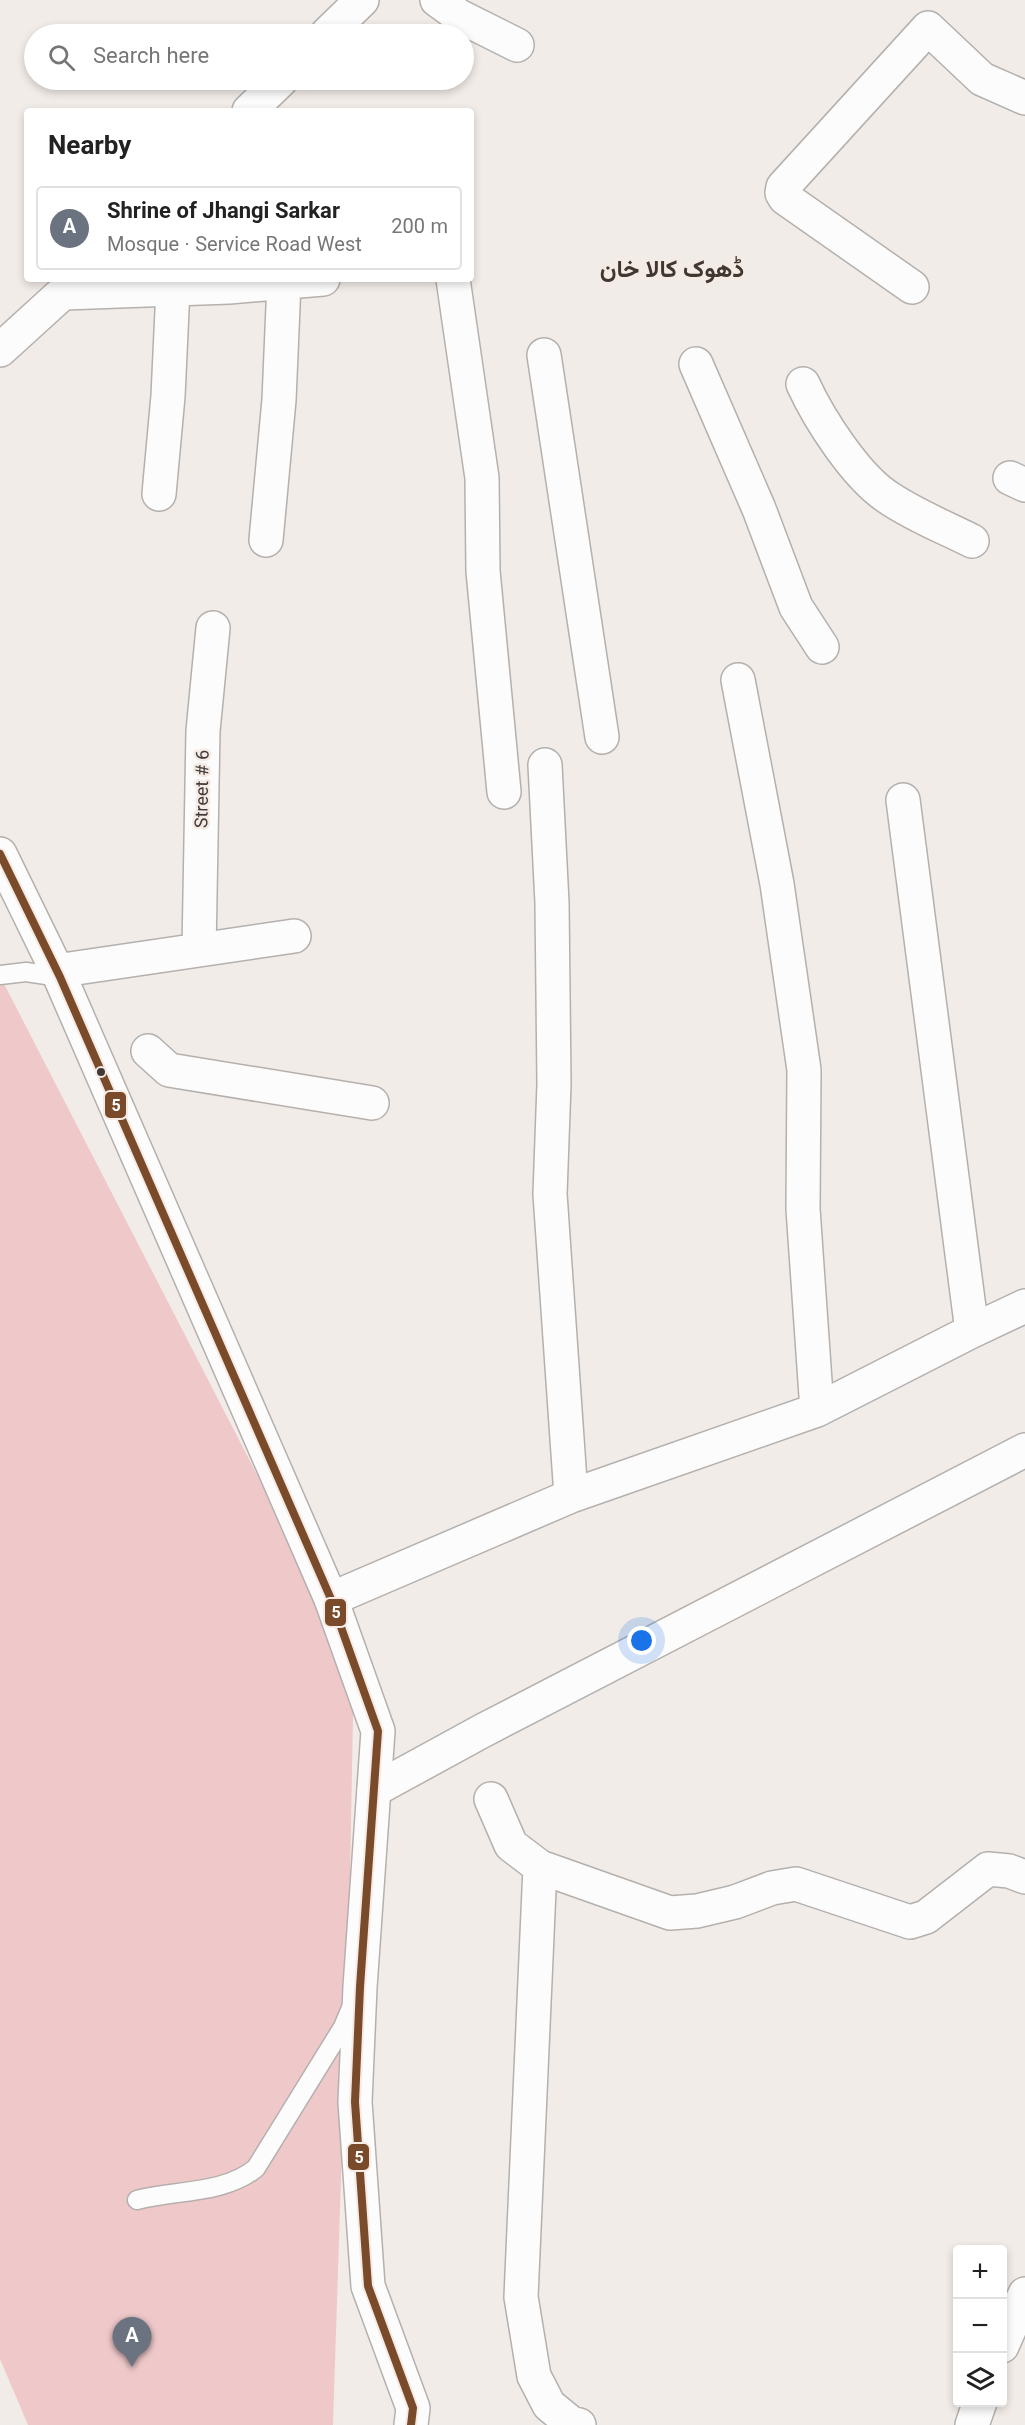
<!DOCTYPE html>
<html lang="en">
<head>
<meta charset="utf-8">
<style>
	:root { --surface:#fff; --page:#f2f2f2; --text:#222; --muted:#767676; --line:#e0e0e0; --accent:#0f766e }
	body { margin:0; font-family:Georgia,Vazirmatn,serif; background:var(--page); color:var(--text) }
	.controls { position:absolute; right:18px; bottom:18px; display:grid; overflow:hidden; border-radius:6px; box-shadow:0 3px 9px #0003 }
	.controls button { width:54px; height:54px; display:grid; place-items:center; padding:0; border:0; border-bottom:2px solid var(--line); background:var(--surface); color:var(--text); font:30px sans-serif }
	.you { position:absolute; left:642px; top:1641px; width:21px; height:21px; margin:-15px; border:4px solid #fff; border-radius:50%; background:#1a73e8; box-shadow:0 0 0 9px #1a73e833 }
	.badge { display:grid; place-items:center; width:39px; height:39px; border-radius:50%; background:var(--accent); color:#fff; font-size:20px; font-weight:700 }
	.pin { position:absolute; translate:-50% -50px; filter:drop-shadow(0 2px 3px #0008) }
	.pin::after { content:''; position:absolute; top:32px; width:21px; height:18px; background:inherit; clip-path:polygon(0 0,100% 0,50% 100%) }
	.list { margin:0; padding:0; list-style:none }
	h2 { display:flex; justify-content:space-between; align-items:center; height:78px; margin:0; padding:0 24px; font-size:26px }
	h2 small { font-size:20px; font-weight:400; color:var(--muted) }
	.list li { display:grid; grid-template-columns:39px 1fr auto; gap:18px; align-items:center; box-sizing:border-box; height:84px; margin:0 12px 12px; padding:0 12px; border:2px solid var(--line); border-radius:6px }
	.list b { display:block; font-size:22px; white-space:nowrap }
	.list p { margin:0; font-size:20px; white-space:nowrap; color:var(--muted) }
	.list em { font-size:20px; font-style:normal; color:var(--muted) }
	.icon { flex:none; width:33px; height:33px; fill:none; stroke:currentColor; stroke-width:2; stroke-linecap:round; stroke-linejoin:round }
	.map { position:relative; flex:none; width:1025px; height:2425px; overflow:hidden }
	.search { position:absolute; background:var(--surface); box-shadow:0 3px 9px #0003; left:24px; top:24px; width:450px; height:66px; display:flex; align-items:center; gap:15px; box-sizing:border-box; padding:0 21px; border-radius:33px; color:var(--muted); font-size:22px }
	.panel { position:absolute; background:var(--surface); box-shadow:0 3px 9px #0003; left:24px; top:108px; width:450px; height:174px; border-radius:6px }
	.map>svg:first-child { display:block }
</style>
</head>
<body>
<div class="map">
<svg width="1025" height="2425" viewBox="0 0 1025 2425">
	<rect width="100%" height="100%" fill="#f2ece8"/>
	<path fill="#efc8ca" d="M 0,976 L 354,1663 L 349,1930 L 333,2425 L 28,2425 L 0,2359 Z"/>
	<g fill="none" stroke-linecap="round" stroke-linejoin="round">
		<g stroke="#b4b0ad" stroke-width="21">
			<path id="service" d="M 0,975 L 26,972 L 60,977
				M 137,2200 C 175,2190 225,2194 256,2168 L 343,2027 L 351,2008"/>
		</g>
		<g stroke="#b4b0ad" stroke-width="36">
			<path id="minor" d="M 437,0 L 459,16 L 517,45
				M 453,279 L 482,478 L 483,571 L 504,792
				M 912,287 L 785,198 L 782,193 L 783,187 L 928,28 L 982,79 L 1025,98
				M 64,293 L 229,287 L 323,279
				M 544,355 L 602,737
				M 696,364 L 759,509 L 796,607 L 822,647
				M 803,384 C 819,419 856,477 889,498 C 914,515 944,527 972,541
				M 1010,478 L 1025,485
				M 159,494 L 168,396 L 173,289
				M 266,540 L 279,400 L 284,283
				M 738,680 L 777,884 L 804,1070 L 803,1209 L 817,1410
				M 545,765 L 552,903 L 554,1084 L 550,1194 L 571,1496
				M 903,800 L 972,1331
				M 199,950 L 203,731 L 213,628
				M 56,971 L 294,936
				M 148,1051 L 169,1070 L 372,1103
				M 331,1599 L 571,1496 L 817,1410 L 972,1331 L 1025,1306
				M 374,1790 L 482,1731 L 1025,1450
				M 491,1799 L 511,1845 L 540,1867 L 670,1913 L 697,1911 L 735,1902 L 772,1888 L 796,1884 L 910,1922 L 926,1917 L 988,1869 L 1009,1871 L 1025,1877
				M 540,1867 L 521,2297 L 534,2376 L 549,2405 L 571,2423 L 579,2425
				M 1002,2346 L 1025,2294
				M 972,2425 L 980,2402"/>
		</g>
		<g stroke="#b4b0ad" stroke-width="36">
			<path id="tertiary" d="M 327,34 L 362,0
				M 249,111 L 281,80
				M 0,350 L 78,279
				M 0,854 L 60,977 L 331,1599 L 378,1731 L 360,1987 L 355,2102 L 368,2286 L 413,2408 L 411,2425"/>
		</g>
		<use href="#service" stroke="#fdfcfc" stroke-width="18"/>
		<use href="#minor" stroke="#fdfcfc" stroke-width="33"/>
		<use href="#tertiary" stroke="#fdfcfc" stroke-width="33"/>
		<g stroke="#f6ebe4" stroke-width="12">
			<path id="bus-1" d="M 0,854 L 60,977 L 331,1599 L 378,1731 L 360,1987 L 355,2102 L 368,2286 L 413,2408 L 411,2425"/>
		</g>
		<use href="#bus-1" stroke="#7a4b2a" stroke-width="8"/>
	</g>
	<circle fill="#3f3a38" stroke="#f6ebe4" stroke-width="2" cx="101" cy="1072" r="5"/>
	<g text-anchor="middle" stroke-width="5" stroke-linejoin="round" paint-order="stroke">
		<g font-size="18" fill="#3f3a38" stroke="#f6ebe4">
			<text transform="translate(202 789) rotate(-89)" y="6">Street # 6</text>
		</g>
		<g font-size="24" font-weight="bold" fill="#3f3731" stroke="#f6ebe4">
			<text x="672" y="277">ڈھوک کالا خان</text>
		</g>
	</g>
	<g stroke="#f6ebe4" stroke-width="2">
		<rect x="104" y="1091" width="23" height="28" rx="6" fill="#7a4b2a"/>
		<rect x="324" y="1598" width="23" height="29" rx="6" fill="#7a4b2a"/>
		<rect x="347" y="2143" width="23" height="28" rx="6" fill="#7a4b2a"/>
	</g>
	<g font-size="16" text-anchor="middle" font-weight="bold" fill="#fff">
		<text x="116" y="1111">5</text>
		<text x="336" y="1618">5</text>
		<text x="359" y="2163">5</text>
	</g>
</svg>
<div class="controls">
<button>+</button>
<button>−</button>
<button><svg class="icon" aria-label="layers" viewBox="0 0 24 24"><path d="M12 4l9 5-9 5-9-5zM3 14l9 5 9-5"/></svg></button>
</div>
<div class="you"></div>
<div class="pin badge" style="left:132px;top:2367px;background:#6b7280">A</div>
<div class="search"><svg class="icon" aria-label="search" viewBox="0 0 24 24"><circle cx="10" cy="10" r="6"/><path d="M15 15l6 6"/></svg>Search here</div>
<section class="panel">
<h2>Nearby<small></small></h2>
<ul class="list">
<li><span class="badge" style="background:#6b7280">A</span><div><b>Shrine of Jhangi Sarkar</b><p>Mosque · Service Road West</p></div><em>200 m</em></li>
</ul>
</section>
</div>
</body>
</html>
